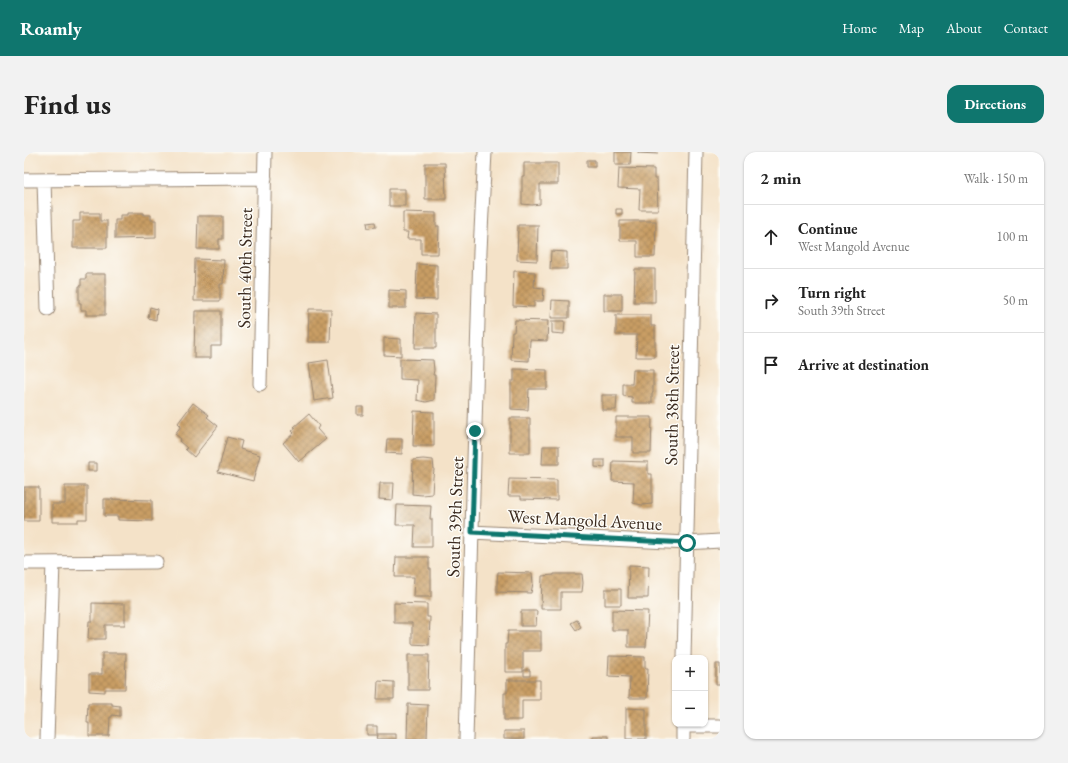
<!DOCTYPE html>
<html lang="en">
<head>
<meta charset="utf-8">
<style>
	:root { --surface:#fff; --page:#f2f2f2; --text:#222; --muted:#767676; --line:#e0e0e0; --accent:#0f766e }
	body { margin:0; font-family:"EB Garamond",serif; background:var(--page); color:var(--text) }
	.controls { position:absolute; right:12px; bottom:12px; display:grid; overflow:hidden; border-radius:8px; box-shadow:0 1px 3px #0004 }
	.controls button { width:36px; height:36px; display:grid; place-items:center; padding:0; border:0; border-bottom:1px solid var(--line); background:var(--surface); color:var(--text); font:20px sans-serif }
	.stop { position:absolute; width:12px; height:12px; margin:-9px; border:3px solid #0f766e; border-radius:50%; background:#fff }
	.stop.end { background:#0f766e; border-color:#fff; box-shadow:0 1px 4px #0008 }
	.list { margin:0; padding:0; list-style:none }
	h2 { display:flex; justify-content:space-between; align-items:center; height:52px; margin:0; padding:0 16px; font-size:17px }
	h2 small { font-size:13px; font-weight:400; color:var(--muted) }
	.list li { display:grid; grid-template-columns:26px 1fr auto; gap:12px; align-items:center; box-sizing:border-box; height:64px; padding:0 16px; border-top:1px solid var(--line) }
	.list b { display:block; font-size:15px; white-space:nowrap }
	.list p { margin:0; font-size:13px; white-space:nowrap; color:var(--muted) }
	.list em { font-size:13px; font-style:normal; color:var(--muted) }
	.icon { flex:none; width:22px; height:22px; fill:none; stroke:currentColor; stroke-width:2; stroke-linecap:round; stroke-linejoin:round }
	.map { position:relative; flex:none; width:696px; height:587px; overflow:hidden; border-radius:12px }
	header { display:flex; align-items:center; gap:24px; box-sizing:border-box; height:56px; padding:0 20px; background:var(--accent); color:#fff }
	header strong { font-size:19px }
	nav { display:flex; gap:22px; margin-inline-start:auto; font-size:14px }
	.intro { display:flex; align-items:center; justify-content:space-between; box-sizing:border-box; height:96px; padding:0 24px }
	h1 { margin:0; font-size:28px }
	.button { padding:10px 18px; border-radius:12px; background:var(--accent); color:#fff; font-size:14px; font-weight:700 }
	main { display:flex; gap:24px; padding:0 24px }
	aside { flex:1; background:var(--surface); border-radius:12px; box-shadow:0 1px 3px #0004 }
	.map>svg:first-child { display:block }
</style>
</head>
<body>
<header>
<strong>Roamly</strong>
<nav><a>Home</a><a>Map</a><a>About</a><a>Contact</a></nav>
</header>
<div class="intro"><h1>Find us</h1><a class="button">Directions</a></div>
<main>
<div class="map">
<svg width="696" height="587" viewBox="0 0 696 587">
	<defs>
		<pattern id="building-cross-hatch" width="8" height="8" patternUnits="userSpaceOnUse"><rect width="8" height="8" fill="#c99e65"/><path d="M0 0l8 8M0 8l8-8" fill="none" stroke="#a48153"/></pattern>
	</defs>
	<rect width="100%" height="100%" fill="#fdfcf7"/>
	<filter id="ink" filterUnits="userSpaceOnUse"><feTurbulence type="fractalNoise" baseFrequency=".025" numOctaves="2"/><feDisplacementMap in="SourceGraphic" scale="8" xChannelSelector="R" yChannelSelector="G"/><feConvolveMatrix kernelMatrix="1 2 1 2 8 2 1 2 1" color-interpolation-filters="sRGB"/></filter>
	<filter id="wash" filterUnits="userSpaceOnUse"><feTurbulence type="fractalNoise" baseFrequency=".012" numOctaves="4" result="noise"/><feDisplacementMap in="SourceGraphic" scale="16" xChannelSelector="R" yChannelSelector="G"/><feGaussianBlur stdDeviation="0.9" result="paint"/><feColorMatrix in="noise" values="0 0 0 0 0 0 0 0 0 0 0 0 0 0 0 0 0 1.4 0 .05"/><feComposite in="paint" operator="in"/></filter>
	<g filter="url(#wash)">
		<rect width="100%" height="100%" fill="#f4e2c8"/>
		<g id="blocks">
			<path fill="url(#building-cross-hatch)" d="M 591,0 L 607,0 L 606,13 L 591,13 Z
				M 614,0 L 633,0 L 633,2 L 614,1 Z
				M 563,8 L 571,8 L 571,15 L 563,15 Z
				M 401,11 L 421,11 L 422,47 L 401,47 Z
				M 500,11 L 534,11 L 534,32 L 516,32 L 516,52 L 508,53 L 498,52 L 498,24 L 500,24 Z
				M 595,16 L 630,17 L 630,27 L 633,27 L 634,58 L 615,58 L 616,37 L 594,36 Z
				M 365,37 L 381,37 L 381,54 L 365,54 Z
				M 592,57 L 598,57 L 598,62 L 592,62 Z
				M 379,60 L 412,61 L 412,74 L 415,74 L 414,102 L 397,102 L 397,87 L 383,87 L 384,80 L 379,80 Z
				M 56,61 L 76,61 L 76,69 L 83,69 L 83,96 L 49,96 L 49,69 L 56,69 Z
				M 103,61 L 120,61 L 120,63 L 127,63 L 127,68 L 132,68 L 132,86 L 91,87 L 91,68 L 96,68 L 96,63 L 103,63 Z
				M 174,64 L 199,64 L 199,87 L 195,87 L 195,97 L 173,97 Z
				M 596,69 L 632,69 L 631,105 L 613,105 L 613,89 L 596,89 Z
				M 351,70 L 352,75 L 344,76 L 343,71 Z
				M 494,73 L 514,73 L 513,109 L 493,108 Z
				M 527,99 L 543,100 L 543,117 L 526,117 Z
				M 171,107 L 200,108 L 199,132 L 196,132 L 196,149 L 170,149 Z
				M 393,112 L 413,113 L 413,148 L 392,147 Z
				M 611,117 L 631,117 L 631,150 L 610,150 Z
				M 490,119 L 511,120 L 510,135 L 520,136 L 519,149 L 510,149 L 510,155 L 489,154 Z
				M 62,122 L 81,122 L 81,163 L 62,163 L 62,158 L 57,158 L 57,151 L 55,151 L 55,134 L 57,134 L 57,127 L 62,127 Z
				M 365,138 L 382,139 L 382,156 L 365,156 Z
				M 580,142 L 598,142 L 598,159 L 580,159 Z
				M 528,148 L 545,149 L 545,166 L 527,166 Z
				M 126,155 L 133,157 L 132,168 L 124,166 Z
				M 285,157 L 307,157 L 306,190 L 284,190 Z
				M 171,159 L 197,159 L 197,194 L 187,194 L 187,206 L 170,206 Z
				M 392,161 L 412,162 L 412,196 L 391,196 Z
				M 592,163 L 627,163 L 627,174 L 631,174 L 631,205 L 612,205 L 613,183 L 592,183 Z
				M 491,168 L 524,169 L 523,189 L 506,188 L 505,209 L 487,208 L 488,180 L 490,180 Z
				M 528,169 L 541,169 L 540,182 L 528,181 Z
				M 360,186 L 377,187 L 377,204 L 360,203 Z
				M 376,207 L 409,208 L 410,218 L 409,223 L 411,223 L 410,248 L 402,250 L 393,248 L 394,228 L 376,227 Z
				M 304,208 L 309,246 L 290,249 L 285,211 Z
				M 490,217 L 523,218 L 523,237 L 505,237 L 504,258 L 487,257 L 487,229 L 490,229 Z
				M 609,218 L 629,218 L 629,241 L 628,241 L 628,251 L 608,251 L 608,245 L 599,244 L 599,232 L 608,232 Z
				M 578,243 L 593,243 L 592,258 L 578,258 Z
				M 169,251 L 185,263 L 183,265 L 194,274 L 170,305 L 161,297 L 163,296 L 155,289 L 157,287 L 151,282 L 157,274 L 154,271 Z
				M 333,255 L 339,255 L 339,263 L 333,263 Z
				M 390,259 L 410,260 L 410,294 L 389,294 Z
				M 285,262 L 295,274 L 293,277 L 302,287 L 275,310 L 259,291 L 270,281 L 268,279 L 272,276 L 270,275 Z
				M 592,265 L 628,265 L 627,301 L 609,301 L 609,285 L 592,285 Z
				M 486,266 L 506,266 L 506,301 L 486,301 Z
				M 203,285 L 218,289 L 216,297 L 236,303 L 229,329 L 194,320 Z
				M 363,287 L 378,287 L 378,302 L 362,301 Z
				M 519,294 L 535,294 L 535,312 L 518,312 Z
				M 399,307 L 409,308 L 410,318 L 409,325 L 408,342 L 398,343 L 388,342 L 389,308 Z
				M 571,308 L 581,308 L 581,316 L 571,315 Z
				M 589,309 L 624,310 L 624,322 L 628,322 L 628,352 L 618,353 L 609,351 L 610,330 L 588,329 Z
				M 64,311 L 73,311 L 73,319 L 64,319 Z
				M 485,327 L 533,328 L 533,348 L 497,347 L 497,344 L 484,344 Z
				M 356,331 L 370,331 L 369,348 L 355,347 Z
				M 41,334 L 63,334 L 63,367 L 54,367 L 54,370 L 28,370 L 28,352 L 41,352 Z
				M 0,335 L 15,335 L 15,369 L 0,369 Z
				M 80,347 L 128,348 L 128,369 L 94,368 L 94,364 L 80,364 Z
				M 373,353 L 407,354 L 406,367 L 408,367 L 408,395 L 390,395 L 391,373 L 372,373 Z
				M 372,405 L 405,405 L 405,417 L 407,417 L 407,445 L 389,445 L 390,425 L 371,425 Z
				M 605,413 L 625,414 L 624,446 L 604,446 Z
				M 474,420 L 508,421 L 509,431 L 507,441 L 473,440 L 473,431 Z
				M 530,422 L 558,422 L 559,431 L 558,440 L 537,440 L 537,457 L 517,457 L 518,424 L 530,423 Z
				M 581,437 L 597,437 L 597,453 L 581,453 Z
				M 68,451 L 101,452 L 101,473 L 81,473 L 81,487 L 64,487 L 65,469 L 68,469 Z
				M 370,451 L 403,452 L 403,465 L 406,465 L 405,493 L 388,492 L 388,471 L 370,471 Z
				M 588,458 L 624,459 L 622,495 L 604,495 L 604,478 L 588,478 Z
				M 497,459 L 513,459 L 512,474 L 497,474 Z
				M 553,468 L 557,475 L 552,478 L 547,471 Z
				M 484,479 L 517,479 L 517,499 L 499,499 L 499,520 L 481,520 L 481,492 L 483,492 Z
				M 78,501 L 102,501 L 101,537 L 81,537 L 81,540 L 65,539 L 65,522 L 78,522 Z
				M 384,503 L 405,503 L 404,538 L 384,538 Z
				M 585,504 L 621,505 L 621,516 L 624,516 L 623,546 L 605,546 L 606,525 L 584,524 Z
				M 692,512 L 696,512 L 696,533 L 692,533 Z
				M 500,518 L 506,518 L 506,524 L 500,524 Z
				M 483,528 L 516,528 L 516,548 L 498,548 L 498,568 L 480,568 L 480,541 L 483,541 Z
				M 354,529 L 370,530 L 370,547 L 353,547 Z
				M 64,551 L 88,551 L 88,553 L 96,554 L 96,564 L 88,563 L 88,565 L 86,565 L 85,584 L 65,584 L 65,571 L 63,571 Z
				M 384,552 L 404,553 L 403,587 L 383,587 Z
				M 602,556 L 622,557 L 622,587 L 602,587 Z
				M 343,574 L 353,574 L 353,582 L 372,582 L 372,587 L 353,587 L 354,583 L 343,583 Z
				M 480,579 L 500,579 L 500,587 L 480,587 Z
				M 569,584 L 584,584 L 584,587 L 569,587 Z"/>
		</g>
	</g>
	<g filter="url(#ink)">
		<use href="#blocks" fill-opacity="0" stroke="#988673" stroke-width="1"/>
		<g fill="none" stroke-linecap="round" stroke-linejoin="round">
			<g stroke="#988673" stroke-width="15">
				<path id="minor" d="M 0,28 L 241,26
					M 20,28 L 24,157
					M 236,232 L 241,0
					M 448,380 L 663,391 L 696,389
					M 0,411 L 132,410
					M 660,506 L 672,0
					M 659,574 L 696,574
					M 23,587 L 29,411
					M 442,587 L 456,99 L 461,0
					M 659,587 L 659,572"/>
			</g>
			<use href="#minor" stroke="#fff" stroke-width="13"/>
		</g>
	</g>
	<g fill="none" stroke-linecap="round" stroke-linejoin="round" filter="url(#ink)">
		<path stroke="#0f766e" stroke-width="5" d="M 451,279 L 448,380 L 663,391"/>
	</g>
	<g text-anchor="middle" stroke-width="3" stroke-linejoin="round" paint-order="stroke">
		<g font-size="18" fill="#3b2a1e" stroke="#fdfcf7">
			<text transform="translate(221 116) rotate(-89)" y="6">South 40th Street</text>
			<text transform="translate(648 253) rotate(-89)" y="6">South 38th Street</text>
			<text transform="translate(431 365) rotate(-88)" y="6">South 39th Street</text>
			<text transform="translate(561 368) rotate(3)" y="6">West Mangold Avenue</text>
		</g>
	</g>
</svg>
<div class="controls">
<button>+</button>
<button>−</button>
</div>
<div class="stop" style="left:663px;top:391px"></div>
<div class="stop end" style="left:451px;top:279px"></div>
</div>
<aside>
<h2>2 min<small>Walk · 150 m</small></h2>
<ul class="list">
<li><svg class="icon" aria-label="ahead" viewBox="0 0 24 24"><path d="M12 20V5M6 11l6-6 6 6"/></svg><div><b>Continue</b><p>West Mangold Avenue</p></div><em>100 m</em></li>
<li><svg class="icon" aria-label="right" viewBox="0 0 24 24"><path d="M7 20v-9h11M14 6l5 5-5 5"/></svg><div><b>Turn right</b><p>South 39th Street</p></div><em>50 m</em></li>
<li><svg class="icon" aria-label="arrive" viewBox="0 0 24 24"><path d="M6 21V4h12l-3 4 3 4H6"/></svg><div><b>Arrive at destination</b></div></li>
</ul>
</aside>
</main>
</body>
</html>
